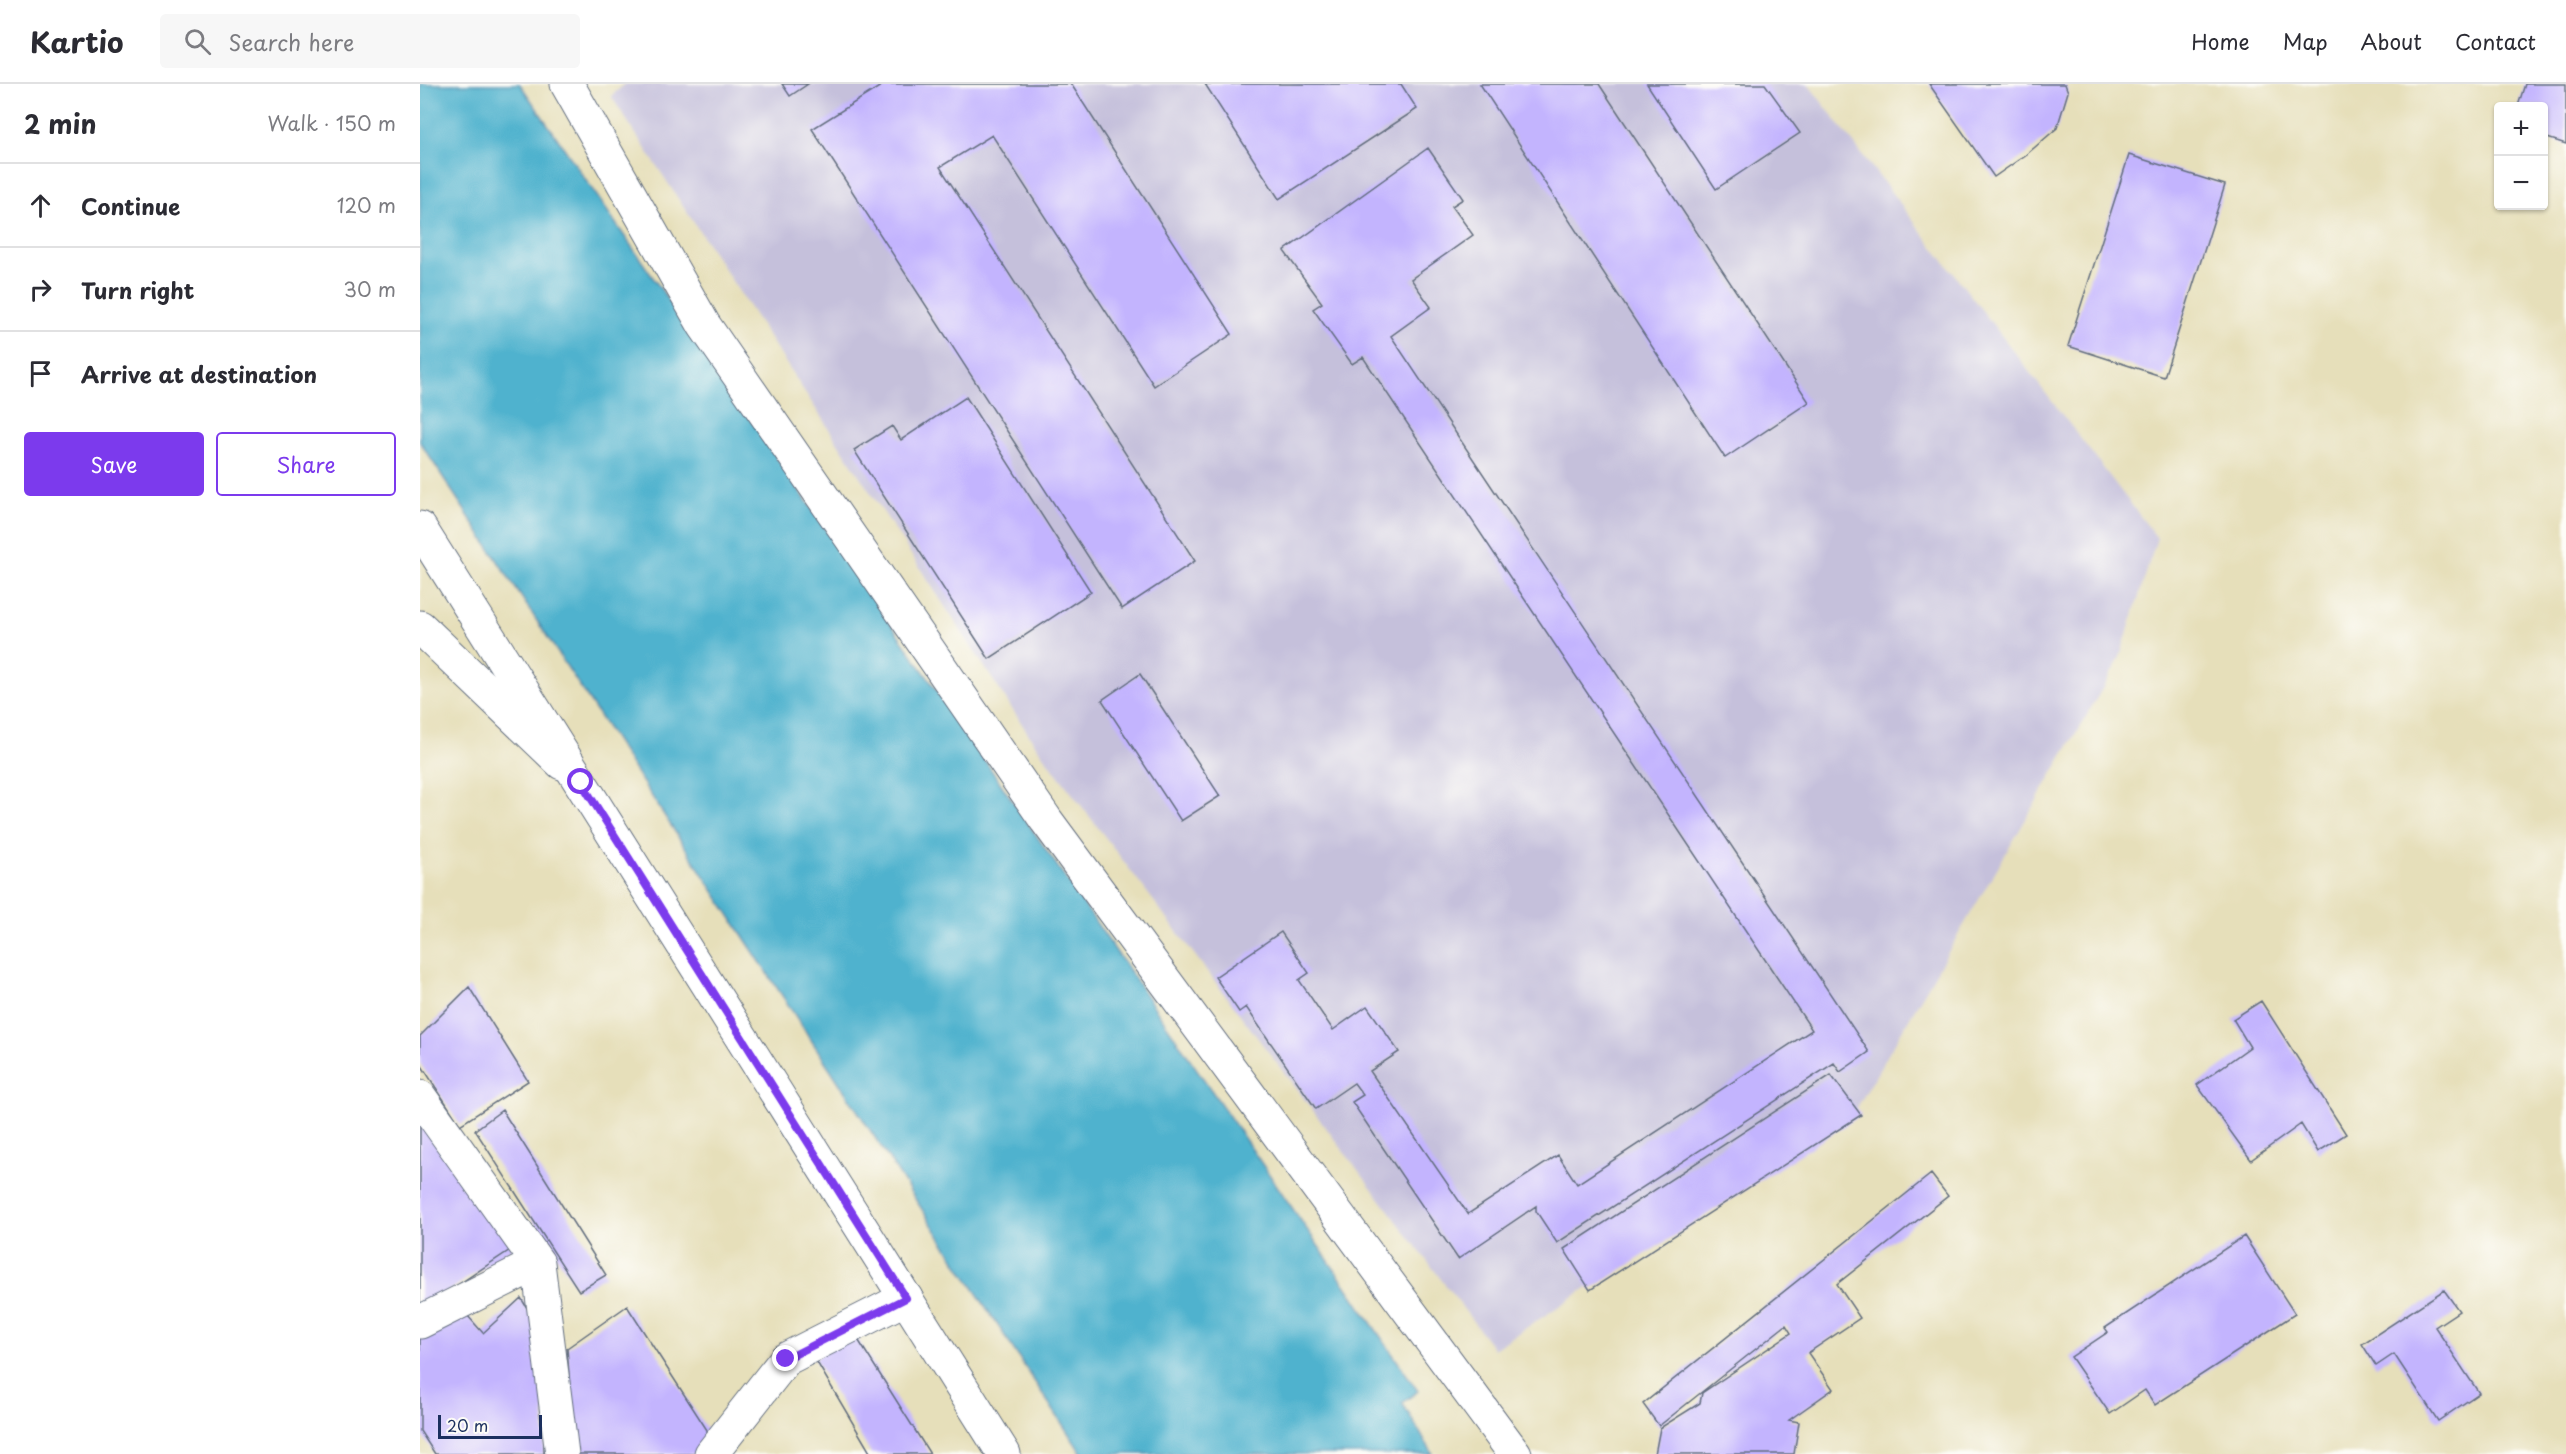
<!DOCTYPE html>
<html lang="en">
<head>
<meta charset="utf-8">
<style>
	:root { --surface:#fff; --page:#f7f7f7; --text:#2b2b33; --muted:#7c7c81; --line:#e1e1e2; --accent:#7c3aed }
	body { margin:0; font-family:"Playpen Sans",sans-serif; background:var(--page); color:var(--text) }
	.controls { position:absolute; right:18px; top:18px; display:grid; overflow:hidden; border-radius:6px; box-shadow:0 2px 4px #0004 }
	.controls button { width:54px; height:54px; display:grid; place-items:center; padding:0; border:0; border-bottom:2px solid var(--line); background:var(--surface); color:var(--text); font:30px sans-serif }
	.scale { position:absolute; left:18px; bottom:15px; width:104px; box-sizing:border-box; padding-left:6px; border:3px solid #1b2f5e; border-top:0; font-size:16px; line-height:21px; white-space:nowrap; color:#1b2f5e; -webkit-text-stroke:4px #fdfcf7; paint-order:stroke }
	.stop { position:absolute; width:18px; height:18px; margin:-14px; border:4px solid #7c3aed; border-radius:50%; background:#fff }
	.stop.end { background:#7c3aed; border-color:#fff; box-shadow:0 2px 6px #0008 }
	.list { margin:0; padding:0; list-style:none }
	h2 { display:flex; justify-content:space-between; align-items:center; height:78px; margin:0; padding:0 24px; font-size:26px }
	h2 small { font-size:20px; font-weight:400; color:var(--muted) }
	.list li { display:grid; grid-template-columns:39px 1fr auto; gap:18px; align-items:center; box-sizing:border-box; height:84px; padding:0 24px; border-top:2px solid var(--line) }
	.list b { display:block; font-size:22px; white-space:nowrap }
	.list em { font-size:20px; font-style:normal; color:var(--muted) }
	.actions { display:flex; gap:12px; padding:18px 24px }
	.actions a { flex:1; padding:14px 0; border:2px solid var(--accent); border-radius:6px; text-align:center; font-size:21px; color:var(--accent) }
	.actions .main { background:var(--accent); color:#fff }
	.icon { flex:none; width:33px; height:33px; fill:none; stroke:currentColor; stroke-width:2; stroke-linecap:round; stroke-linejoin:round }
	.map { position:relative; flex:none; width:2146px; height:1370px; overflow:hidden }
	header { display:flex; align-items:center; gap:36px; box-sizing:border-box; height:84px; padding:0 30px; background:var(--surface); border-bottom:2px solid var(--line) }
	header strong { font-size:28px }
	nav { display:flex; gap:33px; margin-inline-start:auto; font-size:21px }
	.search { width:420px; height:54px; background:var(--page); display:flex; align-items:center; gap:15px; box-sizing:border-box; padding:0 21px; border-radius:6px; color:var(--muted); font-size:22px }
	main { display:flex }
	aside { flex:1; background:var(--surface) }
	.map>svg:first-child { display:block }
</style>
</head>
<body>
<header>
<strong>Kartio</strong>
<div class="search"><svg class="icon" aria-label="search" viewBox="0 0 24 24"><circle cx="10" cy="10" r="6"/><path d="M15 15l6 6"/></svg>Search here</div>
<nav><a>Home</a><a>Map</a><a>About</a><a>Contact</a></nav>
</header>
<main>
<aside>
<h2>2 min<small>Walk · 150 m</small></h2>
<ul class="list">
<li><svg class="icon" aria-label="ahead" viewBox="0 0 24 24"><path d="M12 20V5M6 11l6-6 6 6"/></svg><div><b>Continue</b></div><em>120 m</em></li>
<li><svg class="icon" aria-label="right" viewBox="0 0 24 24"><path d="M7 20v-9h11M14 6l5 5-5 5"/></svg><div><b>Turn right</b></div><em>30 m</em></li>
<li><svg class="icon" aria-label="arrive" viewBox="0 0 24 24"><path d="M6 21V4h12l-3 4 3 4H6"/></svg><div><b>Arrive at destination</b></div></li>
</ul>
<div class="actions"><a class="main">Save</a><a>Share</a></div>
</aside>
<div class="map">
<svg width="2146" height="1370" viewBox="0 0 2146 1370">
	<rect width="100%" height="100%" fill="#fdfcf7"/>
	<filter id="ink" filterUnits="userSpaceOnUse"><feTurbulence type="fractalNoise" baseFrequency=".0167" numOctaves="2"/><feDisplacementMap in="SourceGraphic" scale="12" xChannelSelector="R" yChannelSelector="G"/><feConvolveMatrix kernelMatrix="1 2 1 2 8 2 1 2 1" color-interpolation-filters="sRGB"/></filter>
	<filter id="wash" filterUnits="userSpaceOnUse"><feTurbulence type="fractalNoise" baseFrequency=".008" numOctaves="4" result="noise"/><feDisplacementMap in="SourceGraphic" scale="24" xChannelSelector="R" yChannelSelector="G"/><feGaussianBlur stdDeviation="1.35" result="paint"/><feColorMatrix in="noise" values="0 0 0 0 0 0 0 0 0 0 0 0 0 0 0 0 0 1.4 0 .05"/><feComposite in="paint" operator="in"/></filter>
	<g filter="url(#wash)">
		<rect width="100%" height="100%" fill="#e6dfba"/>
		<path fill="#c5c0db" d="M 205,0 L 1388,0 L 1737,454 L 1699,576 L 1435,1027 L 1074,1265 L 619,666 L 191,12 Z"/>
		<path fill="#4fb2ce" stroke="#357096" stroke-width="1.5" d="M 0,0 L 100,0 L 998,1307 L 982,1319 L 1013,1370 L 662,1370 L 0,358 Z"/>
		<g id="blocks">
			<path fill="#c3b4fe" d="M 362,0 L 388,0 L 370,12 Z
				M 464,0 L 651,0 L 812,250 L 734,302 L 572,51 L 520,83 L 775,477 L 702,525 L 392,45 Z
				M 785,0 L 981,0 L 997,25 L 859,115 Z
				M 1060,0 L 1179,0 L 1389,318 L 1305,374 Z
				M 1227,0 L 1345,0 L 1380,49 L 1296,105 Z
				M 1509,0 L 1645,0 L 1648,8 L 1637,44 L 1607,70 L 1574,93 Z
				M 2105,0 L 2146,0 L 2146,60 L 2124,53 L 2124,22 L 2098,22 Z
				M 1008,64 L 1043,115 L 1032,122 L 1053,151 L 991,195 L 1011,223 L 971,252 L 1449,968 L 1420,988 L 1414,979 L 1137,1159 L 1116,1127 L 1116,1122 L 1038,1175 L 932,1018 L 943,1011 L 934,999 L 896,1025 L 826,923 L 819,928 L 795,893 L 861,848 L 889,889 L 879,896 L 913,946 L 947,922 L 979,968 L 950,987 L 1048,1130 L 1138,1071 L 1157,1100 L 1392,946 L 943,273 L 932,280 L 893,225 L 902,219 L 864,167 Z
				M 1709,71 L 1805,101 L 1744,293 L 1648,262 Z
				M 546,313 L 671,508 L 569,575 L 434,366 L 472,342 L 481,356 Z
				M 720,590 L 800,712 L 761,737 L 682,616 Z
				M 49,903 L 108,997 L 40,1041 L 0,979 L 0,952 Z
				M 1841,917 L 1926,1050 L 1898,1068 L 1881,1040 L 1831,1076 L 1777,1001 L 1830,963 L 1813,935 Z
				M 1411,991 L 1441,1031 L 1170,1206 L 1144,1165 Z
				M 0,1026 L 93,1164 L 0,1226 Z
				M 82,1026 L 186,1191 L 159,1207 L 55,1046 Z
				M 1511,1090 L 1528,1112 L 1417,1200 L 1440,1234 L 1388,1269 L 1413,1305 L 1369,1336 L 1379,1338 L 1374,1370 L 1235,1370 L 1240,1344 L 1280,1319 L 1282,1309 L 1371,1249 L 1366,1241 L 1239,1342 L 1223,1320 Z
				M 1824,1152 L 1875,1230 L 1735,1321 L 1725,1306 L 1690,1330 L 1651,1273 L 1688,1248 L 1685,1244 Z
				M 2024,1206 L 2039,1227 L 2015,1243 L 2059,1309 L 2018,1337 L 1974,1270 L 1956,1282 L 1942,1260 Z
				M 101,1214 L 125,1254 L 124,1370 L 15,1370 L 0,1347 L 0,1249 L 39,1222 L 63,1249 Z
				M 207,1222 L 287,1346 L 288,1370 L 155,1370 L 147,1264 Z
				M 432,1246 L 510,1370 L 451,1370 L 395,1275 Z"/>
		</g>
	</g>
	<g filter="url(#ink)">
		<use href="#blocks" fill-opacity="0" stroke="#626d7e" stroke-width="1.5"/>
		<g fill="none" stroke-linecap="round" stroke-linejoin="round">
			<g stroke="#626d7e" stroke-width="35">
				<path id="minor" d="M 0,543 L 142,679
					M 0,1013 L 118,1179 L 142,1370
					M 0,1238 L 118,1179
					M 291,1370 L 366,1275 L 486,1214"/>
			</g>
			<g stroke="#626d7e" stroke-width="35">
				<path id="tertiary" d="M 147,0 L 284,241 L 626,736 L 1095,1370
					M 0,444 L 584,1370"/>
			</g>
			<use href="#minor" stroke="#fff" stroke-width="33"/>
			<use href="#tertiary" stroke="#fff" stroke-width="33"/>
		</g>
	</g>
	<g fill="none" stroke-linecap="round" stroke-linejoin="round" filter="url(#ink)">
		<path stroke="#7c3aed" stroke-width="8" d="M 161,698 L 486,1214 L 366,1275"/>
	</g>
</svg>
<div class="controls">
<button>+</button>
<button>−</button>
</div>
<div class="scale">20 m</div>
<div class="stop" style="left:161px;top:698px"></div>
<div class="stop end" style="left:366px;top:1275px"></div>
</div>
</main>
</body>
</html>
